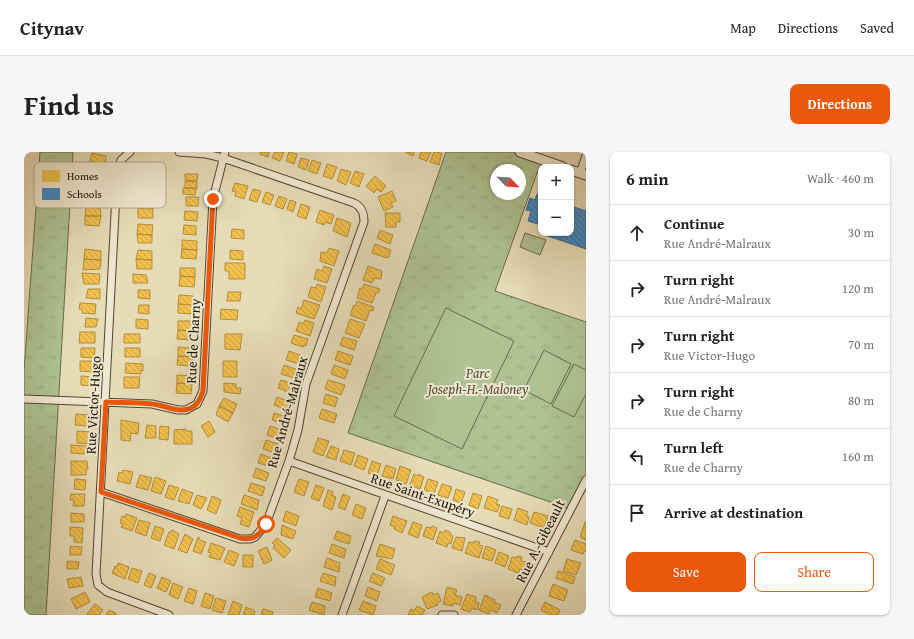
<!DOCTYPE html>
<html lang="en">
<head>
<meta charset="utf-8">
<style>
	:root { --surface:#fff; --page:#f6f6f6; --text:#222; --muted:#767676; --line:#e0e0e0; --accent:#ea580c }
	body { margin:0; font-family:"Gentium Book Plus",serif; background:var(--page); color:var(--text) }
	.controls { position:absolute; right:12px; top:12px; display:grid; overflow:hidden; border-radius:8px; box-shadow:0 1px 3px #0004 }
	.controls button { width:36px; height:36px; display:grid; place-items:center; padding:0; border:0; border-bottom:1px solid var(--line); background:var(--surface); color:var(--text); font:20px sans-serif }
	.compass { position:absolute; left:466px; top:12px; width:36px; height:36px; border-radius:50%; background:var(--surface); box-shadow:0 1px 3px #0004; rotate:115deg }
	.stop { position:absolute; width:12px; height:12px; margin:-9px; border:3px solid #ea580c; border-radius:50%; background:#fff }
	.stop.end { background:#ea580c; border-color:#fff; box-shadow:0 1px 4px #0008 }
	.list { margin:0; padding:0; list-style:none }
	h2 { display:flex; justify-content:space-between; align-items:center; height:52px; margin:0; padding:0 16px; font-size:17px }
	h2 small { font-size:13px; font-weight:400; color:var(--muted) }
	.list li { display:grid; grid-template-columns:26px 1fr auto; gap:12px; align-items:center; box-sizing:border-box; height:56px; padding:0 16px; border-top:1px solid var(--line) }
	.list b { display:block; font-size:15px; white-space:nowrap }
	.list p { margin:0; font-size:13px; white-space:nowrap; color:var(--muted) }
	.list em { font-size:13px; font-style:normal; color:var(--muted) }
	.actions { display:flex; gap:8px; padding:12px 16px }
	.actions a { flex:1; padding:9px 0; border:1px solid var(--accent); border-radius:8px; text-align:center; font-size:14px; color:var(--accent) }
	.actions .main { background:var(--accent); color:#fff }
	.icon { flex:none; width:22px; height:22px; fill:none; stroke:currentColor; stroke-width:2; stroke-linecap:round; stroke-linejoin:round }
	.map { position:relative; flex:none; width:562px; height:463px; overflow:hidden; border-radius:8px }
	header { display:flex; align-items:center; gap:24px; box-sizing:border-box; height:56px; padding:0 20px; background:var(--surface); border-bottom:1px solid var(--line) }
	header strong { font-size:19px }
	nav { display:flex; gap:22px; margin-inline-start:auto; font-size:14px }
	.intro { display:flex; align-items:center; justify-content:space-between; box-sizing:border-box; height:96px; padding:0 24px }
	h1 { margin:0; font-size:28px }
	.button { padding:10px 18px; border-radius:8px; background:var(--accent); color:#fff; font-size:14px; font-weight:700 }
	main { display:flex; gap:24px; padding:0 24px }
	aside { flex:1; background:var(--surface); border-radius:8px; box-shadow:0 1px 3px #0004 }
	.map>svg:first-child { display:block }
</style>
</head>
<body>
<header>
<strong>Citynav</strong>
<nav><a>Map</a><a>Directions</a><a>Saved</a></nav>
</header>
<div class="intro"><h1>Find us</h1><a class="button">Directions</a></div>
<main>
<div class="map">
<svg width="562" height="463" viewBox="0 0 562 463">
	<defs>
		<pattern id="grass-tufts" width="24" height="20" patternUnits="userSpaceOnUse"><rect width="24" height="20" fill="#aec293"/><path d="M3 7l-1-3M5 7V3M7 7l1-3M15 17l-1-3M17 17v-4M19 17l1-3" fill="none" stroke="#95a67d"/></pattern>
		<pattern id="homes-back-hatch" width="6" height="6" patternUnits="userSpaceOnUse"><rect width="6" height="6" fill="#f2c14e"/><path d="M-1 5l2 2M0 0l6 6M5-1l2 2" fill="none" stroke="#cfa543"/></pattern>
		<pattern id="schools-back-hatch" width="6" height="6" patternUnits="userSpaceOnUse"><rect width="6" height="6" fill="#3f88c5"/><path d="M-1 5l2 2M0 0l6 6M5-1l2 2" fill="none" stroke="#346e9e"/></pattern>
	</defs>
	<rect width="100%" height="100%" fill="#e6dcb7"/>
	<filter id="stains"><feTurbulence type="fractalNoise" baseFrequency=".005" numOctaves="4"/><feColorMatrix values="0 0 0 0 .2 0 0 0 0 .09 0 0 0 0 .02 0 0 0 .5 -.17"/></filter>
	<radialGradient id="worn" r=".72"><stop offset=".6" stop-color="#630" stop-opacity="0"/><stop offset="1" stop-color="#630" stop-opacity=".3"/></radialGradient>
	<path fill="url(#grass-tufts)" stroke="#686a4c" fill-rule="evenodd" d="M 16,0 L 49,0 L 22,463 L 0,463 L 0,219 Z
		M 422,0 L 496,0 L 518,7 L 471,139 L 562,170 L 562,328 L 547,357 L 324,281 ZM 472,18 L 496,18 L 496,42 L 472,42 Z
		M 501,81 L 522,88 L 516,103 L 496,95 Z"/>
	<path fill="#aec293" stroke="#686a4c" d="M 422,156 L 490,189 L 438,297 L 370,264 Z
		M 520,198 L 547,212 L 527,252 L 500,238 Z
		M 550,212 L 562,218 L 562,242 L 550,265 L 528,254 Z"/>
	<path fill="url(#homes-back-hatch)" stroke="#b48d38" d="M 236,0 L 245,0 L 244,5 L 236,2 Z
		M 251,0 L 260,0 L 256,9 L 248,6 Z
		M 265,0 L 273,2 L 270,12 L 262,9 Z
		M 381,0 L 390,0 L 389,4 Z
		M 397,0 L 407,0 L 403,9 L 395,6 Z
		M 410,0 L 418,1 L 415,13 L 406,10 Z
		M 68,1 L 82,4 L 81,13 L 66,9 Z
		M 277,6 L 285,8 L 282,18 L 274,15 Z
		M 288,8 L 297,11 L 293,22 L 284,19 Z
		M 66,9 L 81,13 L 77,22 L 63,18 Z
		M 303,12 L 313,15 L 308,27 L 299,24 Z
		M 317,17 L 327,20 L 322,33 L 313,29 Z
		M 331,19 L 340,22 L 335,35 L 326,31 Z
		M 161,22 L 174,22 L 173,29 L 161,28 Z
		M 351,24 L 362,34 L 357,40 L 353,37 L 350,41 L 342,34 Z
		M 161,29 L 173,30 L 173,37 L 161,36 Z
		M 211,31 L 224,34 L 220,47 L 211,44 L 212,40 L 208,39 Z
		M 159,36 L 172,36 L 171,43 L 159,42 Z
		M 229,37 L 237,39 L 233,50 L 225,48 Z
		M 368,39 L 372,49 L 367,51 L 369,55 L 360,59 L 354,45 Z
		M 242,40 L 250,43 L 246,53 L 238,50 Z
		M 255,44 L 263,47 L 259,57 L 251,54 Z
		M 162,45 L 175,45 L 174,54 L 162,54 Z
		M 115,47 L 129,48 L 129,57 L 114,56 Z
		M 266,48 L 272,50 L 269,60 L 263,57 Z
		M 277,52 L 286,55 L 282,67 L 273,64 Z
		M 62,55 L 76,56 L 77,64 L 61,64 Z
		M 114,56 L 129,57 L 129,66 L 114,66 Z
		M 296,58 L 310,63 L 307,72 L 301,70 L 300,73 L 292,70 Z
		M 161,59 L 174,60 L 173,69 L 160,68 Z
		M 361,61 L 376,61 L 376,70 L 372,70 L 372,75 L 362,75 Z
		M 61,64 L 77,64 L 75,74 L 61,73 Z
		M 313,66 L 327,71 L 323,85 L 309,79 Z
		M 114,72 L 129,73 L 128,83 L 113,82 Z
		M 160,73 L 172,74 L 172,83 L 159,82 Z
		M 208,77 L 220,78 L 220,87 L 207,86 Z
		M 356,78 L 369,83 L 366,92 L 353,86 Z
		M 113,82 L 128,83 L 128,91 L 114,91 Z
		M 158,88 L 173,89 L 173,98 L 158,97 Z
		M 351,92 L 367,98 L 365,105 L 363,106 L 348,101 Z
		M 305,96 L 315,99 L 310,114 L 296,109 L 297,100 L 303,101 Z
		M 61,97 L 77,99 L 77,108 L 60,107 Z
		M 158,97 L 173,98 L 172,107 L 157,106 Z
		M 114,98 L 128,99 L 128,108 L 112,107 Z
		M 206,98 L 219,99 L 219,108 L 206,107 Z
		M 60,107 L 77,108 L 76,117 L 59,118 Z
		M 112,107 L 128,108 L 128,117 L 113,117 Z
		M 201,111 L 221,111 L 221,127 L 205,127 L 205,119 L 201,119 Z
		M 300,114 L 308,117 L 303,131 L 290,127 L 293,117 L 298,119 Z
		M 344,114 L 358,119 L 357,127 L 350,126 L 348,131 L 339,128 Z
		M 156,116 L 171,116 L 171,125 L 156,124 Z
		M 58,121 L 76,122 L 75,132 L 60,132 Z
		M 109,122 L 122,123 L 124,131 L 109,131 Z
		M 156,124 L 171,125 L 170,135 L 155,134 Z
		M 293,132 L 302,135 L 297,150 L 284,145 L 287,135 L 292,136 Z
		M 340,132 L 356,137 L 354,141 L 352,141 L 348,151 L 333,146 L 336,136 L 338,137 Z
		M 64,137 L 76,137 L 76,147 L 62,146 Z
		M 114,138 L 126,138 L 126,147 L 114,146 Z
		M 204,140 L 217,140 L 216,149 L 203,149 Z
		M 155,143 L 169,144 L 170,153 L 154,152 Z
		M 280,148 L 296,153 L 290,167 L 272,161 L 274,155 L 277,157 Z
		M 333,149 L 350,155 L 349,159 L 346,158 L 342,169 L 326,163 L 330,153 L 332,154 Z
		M 56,151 L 72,152 L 71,162 L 58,161 L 58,157 L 55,157 Z
		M 154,152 L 170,153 L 168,162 L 154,161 Z
		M 115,153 L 125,153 L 125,162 L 114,161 Z
		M 197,157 L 214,158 L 213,168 L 196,167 Z
		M 62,166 L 74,167 L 72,175 L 61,175 Z
		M 112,167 L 124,168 L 124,177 L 112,176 Z
		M 326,167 L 341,172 L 335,186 L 321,181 Z
		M 281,168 L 290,171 L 286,184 L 272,179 L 275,170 L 279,172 Z
		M 154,169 L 169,169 L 169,179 L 154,178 Z
		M 154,178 L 169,179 L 167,188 L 153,187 Z
		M 56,180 L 71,180 L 71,191 L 55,191 Z
		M 100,182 L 116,182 L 116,191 L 100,191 Z
		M 201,182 L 218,182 L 216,198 L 201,197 Z
		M 270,183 L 284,187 L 282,194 L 280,193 L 279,195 L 267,191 Z
		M 319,185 L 333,189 L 330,198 L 316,193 Z
		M 154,195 L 168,196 L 169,205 L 154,204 Z
		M 57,196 L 71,196 L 70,206 L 57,205 Z
		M 101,196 L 116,196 L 116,205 L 101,205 Z
		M 265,199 L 279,204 L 276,212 L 262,208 Z
		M 314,199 L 329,204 L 326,213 L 311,208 Z
		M 154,204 L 169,205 L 167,214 L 153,213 Z
		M 56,209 L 71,209 L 70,220 L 56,219 Z
		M 199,209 L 213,209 L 213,225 L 199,225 Z
		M 102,211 L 119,212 L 119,219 L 117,218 L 117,222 L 101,221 Z
		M 260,213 L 274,218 L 270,226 L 257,222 Z
		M 310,213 L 324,218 L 321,227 L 307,222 Z
		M 153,223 L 168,224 L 168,232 L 153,231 Z
		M 57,224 L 70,225 L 70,234 L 57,233 Z
		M 100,225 L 116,225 L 115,236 L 100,236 Z
		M 257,228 L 270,232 L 267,241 L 254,236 Z
		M 304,228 L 321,233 L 317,243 L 301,237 Z
		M 153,231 L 168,232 L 167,242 L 152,241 Z
		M 200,231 L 212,232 L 212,236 L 217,236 L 216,242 L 200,240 Z
		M 302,242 L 314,246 L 311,255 L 299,251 Z
		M 253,245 L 266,250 L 263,258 L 250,253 Z
		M 200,246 L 213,252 L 209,261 L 195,254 Z
		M 195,254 L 209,261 L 204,270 L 192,263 Z
		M 298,257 L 313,262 L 310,271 L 295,266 Z
		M 250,261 L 263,265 L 260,273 L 248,268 Z
		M 52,262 L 65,263 L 64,274 L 51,273 Z
		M 97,268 L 115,271 L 114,282 L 107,281 L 106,289 L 97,288 Z
		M 185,269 L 191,280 L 184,285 L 177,274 Z
		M 123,273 L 132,274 L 132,286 L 121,286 Z
		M 136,274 L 145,275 L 144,288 L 135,287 Z
		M 246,274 L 258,278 L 255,287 L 243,283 Z
		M 162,277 L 162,279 L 168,279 L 168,292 L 150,292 L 150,278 Z
		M 53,279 L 67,280 L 66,292 L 53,291 Z
		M 294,286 L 305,289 L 299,304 L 289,300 Z
		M 242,288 L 254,292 L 251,301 L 239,297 Z
		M 47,293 L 63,294 L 62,302 L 47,301 Z
		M 307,294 L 315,297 L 312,308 L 302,305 Z
		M 320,298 L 331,301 L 327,313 L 316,309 Z
		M 237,302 L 250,307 L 247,315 L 234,311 Z
		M 334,303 L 344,307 L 340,318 L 330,314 Z
		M 47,309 L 63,309 L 64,317 L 62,317 L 62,323 L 47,323 Z
		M 348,309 L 357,312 L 353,324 L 344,321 Z
		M 362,313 L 372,317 L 369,327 L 358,324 Z
		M 376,314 L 387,318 L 382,332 L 372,328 Z
		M 232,316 L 245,321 L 242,329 L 229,325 Z
		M 99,318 L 109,320 L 106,332 L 93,329 L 95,320 L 98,321 Z
		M 390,322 L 394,324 L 395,322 L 400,325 L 396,337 L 386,333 Z
		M 116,323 L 128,326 L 124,338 L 112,335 Z
		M 131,325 L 142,329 L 137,342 L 127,339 Z
		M 51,327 L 62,328 L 61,338 L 50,337 Z
		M 275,327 L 285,330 L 280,344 L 270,340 Z
		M 404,327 L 414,330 L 410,341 L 400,338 Z
		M 227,331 L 241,335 L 238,344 L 224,339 Z
		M 418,332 L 428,335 L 424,346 L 414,343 Z
		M 145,333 L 155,336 L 150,348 L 141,345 Z
		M 292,333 L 300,336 L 295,349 L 287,346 Z
		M 158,337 L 169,341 L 165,352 L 154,349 Z
		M 432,337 L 441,340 L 437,351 L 429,348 Z
		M 304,338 L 309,340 L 308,343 L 312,345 L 308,358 L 299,354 Z
		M 449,341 L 458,344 L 454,357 L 445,353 Z
		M 47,342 L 61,342 L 60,354 L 49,354 L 50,348 L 46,348 Z
		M 319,342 L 326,345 L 321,358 L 314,355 Z
		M 173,343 L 183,346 L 177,357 L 169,353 Z
		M 220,343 L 235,348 L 233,358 L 217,352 Z
		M 188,344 L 197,348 L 192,362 L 183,358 Z
		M 464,344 L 474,348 L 472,352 L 476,353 L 473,360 L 460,356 Z
		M 332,352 L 342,356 L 338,367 L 328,363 Z
		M 478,354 L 488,357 L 485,367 L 475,364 Z
		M 216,355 L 230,360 L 225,375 L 216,372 L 218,366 L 213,364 Z
		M 494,356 L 504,360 L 502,364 L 505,365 L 503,373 L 490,368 Z
		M 262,359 L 275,364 L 272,374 L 259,369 Z
		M 510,360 L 524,364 L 520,376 L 506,371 Z
		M 47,361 L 60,362 L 60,370 L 47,370 Z
		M 102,362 L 113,366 L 108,379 L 97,375 L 99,372 L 96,371 L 98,364 L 101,365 Z
		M 369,364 L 383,369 L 378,381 L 370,377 L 371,375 L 366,373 Z
		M 115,368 L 126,371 L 122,384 L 111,380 Z
		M 389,370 L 398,373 L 394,386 L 384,382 Z
		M 561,370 L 562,370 L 562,388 L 556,385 Z
		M 258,373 L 272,379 L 269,387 L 257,383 Z
		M 131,374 L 140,377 L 136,389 L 127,386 Z
		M 408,374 L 413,376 L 409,388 L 399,384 L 402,375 L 407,376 Z
		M 46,375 L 59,376 L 58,391 L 50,390 L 50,384 L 46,384 Z
		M 148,378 L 155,382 L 150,397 L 140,393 L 145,380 L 147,380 Z
		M 421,378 L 426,380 L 426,382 L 429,384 L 427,392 L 424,391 L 423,395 L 412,391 L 416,379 L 420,381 Z
		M 313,379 L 327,384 L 325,392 L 310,387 Z
		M 161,382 L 169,387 L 163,401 L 154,398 Z
		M 174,385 L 176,386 L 175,388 L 182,390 L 177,402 L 169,399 Z
		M 432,385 L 441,386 L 438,399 L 428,396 Z
		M 253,386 L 267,398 L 260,406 L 249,396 L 251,393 L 248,391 Z
		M 551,388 L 562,392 L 562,400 L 560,399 L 559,402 L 547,398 Z
		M 450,389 L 456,390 L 455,393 L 459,394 L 455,406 L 441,401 L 445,390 L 450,391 Z
		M 187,391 L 201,396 L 196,408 L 185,405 L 187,401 L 184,400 Z
		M 308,392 L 322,397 L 320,406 L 305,401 Z
		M 356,392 L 371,397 L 368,407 L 352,404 Z
		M 46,394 L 58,395 L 57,403 L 46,403 Z
		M 462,394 L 472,398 L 468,409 L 458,406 Z
		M 243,395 L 248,408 L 240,412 L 234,399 Z
		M 205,398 L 215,402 L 210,414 L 200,410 Z
		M 475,400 L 485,404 L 481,415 L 471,411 Z
		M 219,403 L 229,403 L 229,415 L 219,415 Z
		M 493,404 L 498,405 L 497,409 L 502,410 L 499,418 L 496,417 L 494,421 L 484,417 L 488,405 L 493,406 Z
		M 303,406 L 316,411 L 315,420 L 300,415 Z
		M 356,407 L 371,413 L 367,423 L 352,417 Z
		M 543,407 L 557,411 L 552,423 L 539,419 Z
		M 43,409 L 55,410 L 54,417 L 43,417 Z
		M 94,411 L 105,415 L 101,427 L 88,421 L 91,414 L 93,415 Z
		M 108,416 L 118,419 L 114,431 L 104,427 Z
		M 534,419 L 551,425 L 549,432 L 532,426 Z
		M 125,421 L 132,424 L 127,436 L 120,433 Z
		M 299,421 L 312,425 L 311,434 L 296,429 Z
		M 349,421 L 361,426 L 357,434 L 345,429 Z
		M 57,425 L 59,434 L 45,436 L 43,427 Z
		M 138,425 L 147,429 L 142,440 L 133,436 Z
		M 149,431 L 159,435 L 154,447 L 145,443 Z
		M 529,432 L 544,438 L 540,449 L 525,444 Z
		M 344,435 L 356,440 L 353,449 L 341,444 Z
		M 423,435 L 433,438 L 431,443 L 438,445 L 436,453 L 429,451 L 429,454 L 419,452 Z
		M 165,436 L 173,439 L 169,452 L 160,449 Z
		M 294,436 L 308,441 L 306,449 L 291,445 Z
		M 61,440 L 66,450 L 52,457 L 47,447 Z
		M 408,440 L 409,443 L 414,441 L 417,449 L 413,451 L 414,453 L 403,457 L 398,445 Z
		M 181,441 L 190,444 L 186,457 L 177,454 Z
		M 443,442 L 452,445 L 451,449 L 455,451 L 453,458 L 448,456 L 446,460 L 437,457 Z
		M 461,443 L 471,448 L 470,450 L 477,453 L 473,461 L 467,458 L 465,462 L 455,458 Z
		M 192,446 L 202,449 L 198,461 L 188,458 Z
		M 209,449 L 218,453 L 215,463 L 204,463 Z
		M 339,449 L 352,454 L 349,463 L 335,458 Z
		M 288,450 L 301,454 L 300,463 L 285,458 Z
		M 521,450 L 536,458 L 534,463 L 527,463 L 517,458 Z
		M 71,452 L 79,458 L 75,463 L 64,463 L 63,462 Z
		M 393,454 L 401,458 L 398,463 L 384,463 L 387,457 L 390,459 Z
		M 222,455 L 231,459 L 230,463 L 219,463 Z
		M 239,457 L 249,460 L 248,463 L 237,463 Z
		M 85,458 L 92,461 L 92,463 L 82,463 Z"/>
	<path fill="url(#schools-back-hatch)" stroke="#37658c" d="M 513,42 L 517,44 L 517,73 L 504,69 L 507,59 L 502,58 L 506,46 L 511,48 Z
		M 547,54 L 562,59 L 562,97 L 518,82 L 547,81 Z"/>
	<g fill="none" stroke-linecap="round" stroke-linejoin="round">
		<g stroke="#544532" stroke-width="9">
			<path id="minor" d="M 106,0 L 97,8 L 93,23 L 72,422 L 74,433 L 83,440 L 145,463
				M 556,21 L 562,4
				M 0,247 L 128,252 L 154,258 L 162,258 L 173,252 L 179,239 L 189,47 L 201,0
				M 265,309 L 525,400
				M 77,340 L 216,387 L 226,387 L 231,385 L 242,372 L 265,309 L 274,278 L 282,232 L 340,70 C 340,61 338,55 330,51 L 199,6 L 182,2 L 155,0
				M 318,463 L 361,344
				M 418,463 L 430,463
				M 492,463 L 562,328"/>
		</g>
		<g stroke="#544532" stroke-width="11">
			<path id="tertiary" d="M 496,0 L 539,15
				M 547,18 L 562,23"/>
		</g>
		<use href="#minor" stroke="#efe8d0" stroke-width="7"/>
		<use href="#tertiary" stroke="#efe8d0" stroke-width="9"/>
	</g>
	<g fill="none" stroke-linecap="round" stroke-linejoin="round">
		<path stroke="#ea580c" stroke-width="5" d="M 189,47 L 179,239 C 177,246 174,253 167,256 C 155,262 141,253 128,252 C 113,250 97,251 82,250 L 77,340 L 216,386 C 229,389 236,383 242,372"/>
	</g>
	<g text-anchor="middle" stroke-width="4" stroke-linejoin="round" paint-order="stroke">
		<g font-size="14" fill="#231306" stroke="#efe8d0">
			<text transform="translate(169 189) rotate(-87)" y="5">Rue de Charny</text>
			<text transform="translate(69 253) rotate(-87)" y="5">Rue Victor-Hugo</text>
			<text transform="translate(263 260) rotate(-74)" y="5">Rue André-Malraux</text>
			<text transform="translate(399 343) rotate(19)" y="5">Rue Saint-Exupéry</text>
			<text transform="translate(516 389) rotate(-63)" y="5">Rue A.-Gibeault</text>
		</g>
		<g font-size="14" font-style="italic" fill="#545037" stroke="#efe8d0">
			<text x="454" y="226">Parc<tspan x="454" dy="16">Joseph-H.-Maloney</tspan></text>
		</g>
	</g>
	<rect x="10" y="10" width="132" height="46" rx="6" fill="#efe8d0" stroke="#b2a893" stroke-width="1"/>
	<rect x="18" y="18" width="18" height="12" fill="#f2c14e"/>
	<rect x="18" y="36" width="18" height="12" fill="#3f88c5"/>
	<g font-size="11" fill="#231306">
		<text x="43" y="28">Homes</text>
		<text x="43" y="46">Schools</text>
	</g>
	<rect width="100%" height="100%" filter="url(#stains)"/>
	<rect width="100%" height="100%" fill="url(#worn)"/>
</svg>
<div class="controls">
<button>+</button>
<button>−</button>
</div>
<svg class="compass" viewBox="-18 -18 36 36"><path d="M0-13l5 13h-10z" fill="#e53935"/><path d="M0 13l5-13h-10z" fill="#767676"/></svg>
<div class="stop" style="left:242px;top:372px"></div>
<div class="stop end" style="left:189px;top:47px"></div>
</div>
<aside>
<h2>6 min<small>Walk · 460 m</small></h2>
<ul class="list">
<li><svg class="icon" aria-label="ahead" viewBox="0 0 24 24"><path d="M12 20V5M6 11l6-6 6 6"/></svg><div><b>Continue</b><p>Rue André-Malraux</p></div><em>30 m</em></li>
<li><svg class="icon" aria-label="right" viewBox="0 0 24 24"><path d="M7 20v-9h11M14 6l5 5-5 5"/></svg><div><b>Turn right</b><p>Rue André-Malraux</p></div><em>120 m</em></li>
<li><svg class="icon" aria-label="right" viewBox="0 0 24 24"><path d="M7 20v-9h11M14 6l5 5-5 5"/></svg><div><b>Turn right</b><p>Rue Victor-Hugo</p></div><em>70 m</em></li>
<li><svg class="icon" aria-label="right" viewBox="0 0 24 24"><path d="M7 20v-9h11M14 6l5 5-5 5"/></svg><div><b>Turn right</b><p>Rue de Charny</p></div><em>80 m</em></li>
<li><svg class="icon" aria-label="left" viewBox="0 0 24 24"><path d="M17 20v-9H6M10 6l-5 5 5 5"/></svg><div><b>Turn left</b><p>Rue de Charny</p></div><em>160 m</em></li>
<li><svg class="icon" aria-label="arrive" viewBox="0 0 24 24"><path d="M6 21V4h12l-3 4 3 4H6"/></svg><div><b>Arrive at destination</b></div></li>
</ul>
<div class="actions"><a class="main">Save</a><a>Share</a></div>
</aside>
</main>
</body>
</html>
